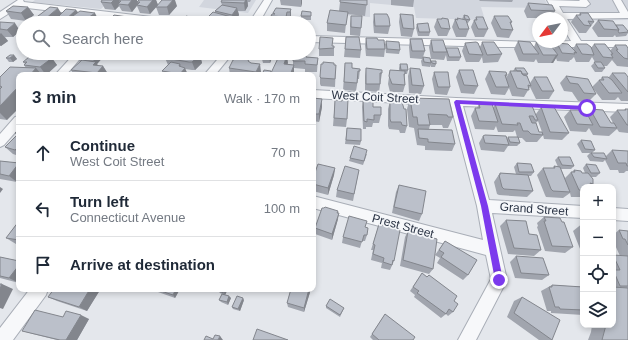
<!DOCTYPE html>
<html lang="en">
<head>
<meta charset="utf-8">
<style>
	:root { --surface:#fff; --page:#f2f2f3; --text:#1f2937; --muted:#747a83; --line:#e0e1e3 }
	body { margin:0; font-family:Helvetica,sans-serif; background:var(--page); color:var(--text) }
	.controls { position:absolute; right:12px; bottom:12px; display:grid; overflow:hidden; border-radius:8px; box-shadow:0 2px 6px #0003 }
	.controls button { width:36px; height:36px; display:grid; place-items:center; padding:0; border:0; border-bottom:1px solid var(--line); background:var(--surface); color:var(--text); font:20px sans-serif }
	.compass { position:absolute; left:532px; top:12px; width:36px; height:36px; border-radius:50%; background:var(--surface); box-shadow:0 2px 6px #0003; rotate:238deg }
	.stop { position:absolute; width:12px; height:12px; margin:-9px; border:3px solid #7c3aed; border-radius:50%; background:#fff }
	.stop.end { background:#7c3aed; border-color:#fff; box-shadow:0 1px 4px #0008 }
	.list { margin:0; padding:0; list-style:none }
	h2 { display:flex; justify-content:space-between; align-items:center; height:52px; margin:0; padding:0 16px; font-size:17px }
	h2 small { font-size:13px; font-weight:400; color:var(--muted) }
	.list li { display:grid; grid-template-columns:26px 1fr auto; gap:12px; align-items:center; box-sizing:border-box; height:56px; padding:0 16px; border-top:1px solid var(--line) }
	.list b { display:block; font-size:15px; white-space:nowrap }
	.list p { margin:0; font-size:13px; white-space:nowrap; color:var(--muted) }
	.list em { font-size:13px; font-style:normal; color:var(--muted) }
	.icon { flex:none; width:22px; height:22px; fill:none; stroke:currentColor; stroke-width:2; stroke-linecap:round; stroke-linejoin:round }
	.map { position:relative; flex:none; width:628px; height:340px; overflow:hidden }
	.search { position:absolute; background:var(--surface); box-shadow:0 2px 6px #0003; left:16px; top:16px; width:300px; height:44px; display:flex; align-items:center; gap:10px; box-sizing:border-box; padding:0 14px; border-radius:22px; color:var(--muted); font-size:15px }
	.panel { position:absolute; background:var(--surface); box-shadow:0 2px 6px #0003; left:16px; top:72px; width:300px; height:220px; border-radius:8px }
	.map>svg:first-child { display:block }
</style>
</head>
<body>
<div class="map">
<svg width="628" height="340" viewBox="0 0 628 340">
	<rect width="100%" height="100%" fill="#e4e7ec"/>
	<path fill="#d2d6de" d="M 35,0 L 110,0 L 101,9 L 32,2 Z
		M 204,0 L 256,0 L 248,13 L 199,7 Z
		M 341,0 L 545,0 L 549,8 L 481,7 L 485,20 L 416,18 L 414,7 L 370,3 L 370,17 L 339,15 Z
		M 557,0 L 628,0 L 628,20 L 569,21 Z"/>
	<g fill="none" stroke-linecap="round" stroke-linejoin="round">
		<g stroke="#a9aeb7" stroke-width="2">
			<path id="minor" d="M 18,0 L 23,0 L 24,2 L 177,20 L 182,23 L 154,23 L 19,7 L 0,19 L 0,12 Z
				M 264,0 L 272,0 L 259,23 L 249,23 Z
				M 547,0 L 580,1 L 579,0 L 587,0 L 590,4 L 586,7 L 559,6 L 563,13 L 620,13 L 613,0 L 621,0 L 628,12 L 628,18 L 567,19 L 581,41 L 628,41 L 628,47 L 501,47 L 309,42 L 309,36 L 538,42 L 571,41 L 562,26 L 562,18 L 557,18 Z
				M 75,53 L 85,53 L 66,75 L 55,75 Z
				M 223,53 L 233,53 L 215,75 L 204,75 Z
				M 313,90 L 456,98 L 628,104 L 628,112 L 463,106 L 489,200 L 583,206 L 583,218 L 492,213 L 507,280 L 476,340 L 458,340 L 491,279 L 486,255 L 313,208 L 313,196 L 483,240 L 477,206 L 451,106 L 313,98 Z
				M 19,116 L 19,128 L 4,145 L 0,147 L 0,134 L 15,117 Z
				M 613,208 L 628,209 L 628,221 L 613,220 Z
				M 30,289 L 48,289 L 46,295 L 13,340 L 0,340 L 0,328 Z"/>
		</g>
		<use href="#minor" fill="#f7f8fa" fill-rule="evenodd"/>
	</g>
	<path fill="#a1a5ae" fill-rule="evenodd" d="M 102,0 L 137,2 L 139,0 L 156,0 L 158,5 L 177,6 L 169,15 L 159,15 L 156,7 L 158,5 L 150,14 L 140,13 L 137,6 L 132,12 L 122,11 L 119,6 L 115,10 L 105,9 L 101,2 Z
		M 222,0 L 251,0 L 250,2 L 248,2 L 248,6 L 245,11 L 238,11 L 239,15 L 236,20 L 236,23 L 208,23 L 206,19 L 215,13 L 215,11 L 222,5 L 221,2 Z
		M 280,0 L 302,0 L 302,3 L 301,7 L 281,5 Z
		M 367,0 L 365,16 L 347,14 L 345,33 L 327,31 L 327,23 L 339,11 L 340,2 Z
		M 391,0 L 414,0 L 413,7 L 391,5 Z
		M 479,0 L 513,0 L 512,2 L 480,1 Z
		M 528,3 L 555,11 L 551,18 L 527,18 L 524,11 Z
		M 28,7 L 34,15 L 26,21 L 11,19 L 6,11 Z
		M 291,9 L 291,17 L 290,20 L 299,20 L 299,23 L 272,23 L 271,16 L 273,13 Z
		M 76,10 L 78,12 L 99,21 L 96,23 L 57,23 L 56,22 L 55,23 L 37,23 L 34,19 Z
		M 311,12 L 311,20 L 301,20 L 301,16 Z
		M 580,13 L 594,22 L 586,33 L 579,33 L 571,22 L 576,15 L 579,15 Z
		M 374,14 L 390,26 L 388,34 L 374,33 L 373,22 Z
		M 400,14 L 414,29 L 412,37 L 401,36 L 399,22 Z
		M 464,15 L 470,20 L 468,23 L 467,23 L 469,29 L 466,37 L 456,37 L 452,27 L 455,19 L 457,20 L 457,18 L 462,19 Z
		M 351,16 L 361,28 L 360,36 L 350,35 L 350,24 Z
		M 494,16 L 512,22 L 511,24 L 513,30 L 509,38 L 497,37 L 491,23 Z
		M 476,17 L 488,29 L 484,37 L 475,37 L 471,27 L 474,20 L 475,20 Z
		M 194,18 L 195,22 L 194,23 L 183,23 L 182,21 Z
		M 442,18 L 450,29 L 447,36 L 438,36 L 434,27 L 437,19 L 441,19 Z
		M 598,20 L 616,25 L 628,31 L 628,33 L 626,36 L 616,37 L 615,35 L 613,37 L 598,37 L 592,28 Z
		M 108,21 L 137,23 L 109,23 Z
		M 0,22 L 20,31 L 13,37 L 5,37 L 8,41 L 1,46 L 0,46 Z
		M 417,24 L 430,32 L 429,36 L 418,36 L 416,28 Z
		M 562,25 L 568,31 L 563,39 L 562,39 Z
		M 538,26 L 538,34 L 536,30 Z
		M 346,37 L 361,50 L 360,58 L 344,57 Z
		M 366,38 L 385,49 L 384,57 L 366,56 L 365,45 Z
		M 410,39 L 425,51 L 423,57 L 431,62 L 431,61 L 436,64 L 435,67 L 431,67 L 430,65 L 430,67 L 422,66 L 421,61 L 422,59 L 410,58 L 409,47 Z
		M 431,40 L 446,49 L 446,48 L 461,57 L 459,61 L 447,61 L 446,55 L 444,60 L 431,59 L 429,47 Z
		M 386,41 L 400,50 L 399,54 L 386,53 L 385,45 Z
		M 518,41 L 534,47 L 536,42 L 554,49 L 557,43 L 573,49 L 576,44 L 591,48 L 594,44 L 610,51 L 615,45 L 628,48 L 628,67 L 617,66 L 612,60 L 607,66 L 603,66 L 605,68 L 602,72 L 595,72 L 591,66 L 595,62 L 592,57 L 589,62 L 576,62 L 574,57 L 571,60 L 570,60 L 569,62 L 557,61 L 556,58 L 553,63 L 538,63 L 536,59 L 534,62 L 519,61 L 514,49 Z
		M 482,42 L 502,54 L 498,62 L 483,63 L 482,57 L 479,62 L 466,62 L 462,51 L 465,43 L 480,47 Z
		M 332,46 L 334,46 L 334,56 L 319,56 L 319,49 Z
		M 66,53 L 60,60 L 52,59 L 57,65 L 46,75 L 41,74 L 42,75 L 19,75 L 7,120 L 0,119 L 0,77 L 26,68 L 24,65 L 25,64 L 23,62 L 46,57 L 43,54 Z
		M 169,53 L 207,53 L 206,54 L 203,54 L 201,56 L 200,56 L 202,63 L 195,70 L 192,70 L 185,69 L 188,75 L 164,75 L 162,71 L 168,65 L 165,58 Z
		M 245,53 L 274,53 L 270,63 L 263,63 L 262,59 L 246,57 Z
		M 104,54 L 104,56 L 97,64 L 98,66 L 103,66 L 108,74 L 107,75 L 74,75 L 71,70 L 80,62 L 75,55 Z
		M 14,55 L 17,59 L 13,62 L 9,62 L 6,58 Z
		M 306,55 L 307,57 L 318,58 L 317,72 L 305,72 L 305,69 L 294,68 L 294,73 L 293,75 L 271,75 L 271,73 L 288,63 L 287,65 L 293,65 L 293,61 Z
		M 249,62 L 251,63 L 261,72 L 260,75 L 230,75 L 229,68 Z
		M 345,63 L 352,68 L 360,69 L 359,79 L 358,79 L 356,91 L 343,90 Z
		M 400,64 L 408,70 L 407,74 L 405,74 L 404,79 L 405,85 L 403,92 L 390,92 L 388,84 L 390,70 L 399,71 L 399,68 Z
		M 334,65 L 336,65 L 335,87 L 321,86 L 320,84 L 320,77 Z
		M 366,68 L 382,73 L 379,92 L 365,91 L 365,76 Z
		M 410,68 L 424,86 L 421,94 L 409,93 L 408,76 Z
		M 515,68 L 528,74 L 527,76 L 530,83 L 534,77 L 554,91 L 549,99 L 536,99 L 530,87 L 524,97 L 512,96 L 509,88 L 505,95 L 491,94 L 485,79 L 489,71 L 507,75 L 506,78 L 510,71 L 513,71 Z
		M 459,70 L 478,86 L 474,94 L 461,93 L 456,77 Z
		M 434,72 L 450,87 L 447,95 L 435,94 L 432,79 Z
		M 612,73 L 628,77 L 628,101 L 621,101 L 618,97 L 615,100 L 602,100 L 592,87 L 599,80 L 600,80 L 602,77 L 609,77 Z
		M 566,76 L 596,94 L 589,101 L 578,101 L 572,92 L 564,91 L 560,83 Z
		M 313,98 L 322,107 L 319,122 L 313,121 Z
		M 410,98 L 453,117 L 448,128 L 443,128 L 442,125 L 430,125 L 429,129 L 455,144 L 452,151 L 425,150 L 425,146 L 417,145 L 414,128 L 409,127 L 407,109 Z
		M 363,99 L 373,107 L 381,115 L 379,123 L 373,123 L 372,127 L 366,127 L 366,129 L 363,129 L 362,107 Z
		M 335,100 L 342,101 L 347,119 L 346,127 L 333,126 Z
		M 390,101 L 407,126 L 405,133 L 400,133 L 399,130 L 389,129 L 388,126 L 388,109 Z
		M 479,104 L 493,108 L 495,104 L 536,114 L 541,107 L 569,133 L 562,140 L 544,139 L 543,135 L 537,142 L 526,142 L 522,138 L 518,138 L 520,143 L 517,146 L 508,146 L 504,152 L 481,150 L 479,143 L 483,136 L 507,139 L 508,137 L 517,137 L 515,130 L 513,132 L 498,132 L 496,126 L 494,130 L 475,129 L 471,116 L 475,108 L 477,108 ZM 538,121 L 542,132 L 539,132 L 536,123 Z
		M 590,109 L 611,123 L 613,123 L 610,117 L 617,110 L 624,110 L 625,109 L 628,109 L 628,133 L 619,132 L 617,129 L 609,136 L 593,135 L 589,128 L 586,132 L 570,131 L 564,117 L 570,110 L 586,113 Z
		M 347,128 L 361,141 L 360,145 L 345,144 Z
		M 19,129 L 19,156 L 13,154 L 5,147 L 17,135 L 15,133 Z
		M 581,140 L 595,150 L 592,153 L 606,156 L 612,150 L 628,151 L 628,171 L 626,171 L 624,173 L 619,173 L 618,170 L 610,170 L 605,160 L 603,162 L 590,161 L 587,156 L 590,153 L 582,153 L 577,144 Z
		M 367,154 L 363,165 L 349,161 L 350,158 Z
		M 558,157 L 574,166 L 571,169 L 561,169 L 565,178 L 571,172 L 572,172 L 574,170 L 582,173 L 585,173 L 583,168 L 586,164 L 600,173 L 596,177 L 591,177 L 593,184 L 591,185 L 583,187 L 583,197 L 571,197 L 570,193 L 563,198 L 546,197 L 545,195 L 537,175 L 543,168 L 553,168 L 554,166 L 558,167 L 555,160 Z
		M 0,161 L 19,163 L 19,180 L 17,182 L 0,179 Z
		M 517,163 L 534,172 L 531,176 L 528,176 L 533,191 L 527,197 L 499,195 L 497,194 L 494,182 L 500,173 L 516,174 L 514,167 Z
		M 331,167 L 335,168 L 334,175 L 328,195 L 313,191 L 313,178 Z
		M 359,170 L 353,201 L 336,197 L 337,190 Z
		M 399,185 L 422,214 L 419,221 L 392,213 L 396,192 Z
		M 338,211 L 338,219 L 332,240 L 315,234 L 315,228 Z
		M 544,217 L 573,247 L 565,253 L 545,251 L 537,227 L 538,226 L 537,223 Z
		M 506,220 L 529,234 L 541,250 L 534,256 L 508,254 L 500,226 Z
		M 19,221 L 19,244 L 16,244 L 6,238 Z
		M 583,223 L 583,254 L 582,254 L 573,231 Z
		M 379,224 L 394,261 L 390,270 L 381,268 L 382,263 L 371,260 L 373,250 L 371,250 Z
		M 365,227 L 367,235 L 365,241 L 362,241 L 360,248 L 342,243 L 343,237 Z
		M 619,230 L 628,231 L 628,340 L 588,340 L 591,332 L 592,325 L 613,325 L 613,256 L 620,256 L 615,245 L 613,243 L 613,235 Z
		M 408,231 L 433,269 L 429,274 L 400,266 L 405,237 Z
		M 445,241 L 468,275 L 463,280 L 437,263 L 440,258 L 435,255 Z
		M 516,256 L 549,275 L 542,280 L 515,278 L 510,262 Z
		M 0,257 L 19,261 L 19,283 L 0,278 Z
		M 422,273 L 454,301 L 453,312 L 448,316 L 446,314 L 441,318 L 414,297 L 415,295 L 410,291 Z
		M 552,285 L 583,287 L 583,315 L 551,313 L 551,311 L 547,311 L 541,291 Z
		M 155,289 L 180,289 L 175,298 L 158,292 Z
		M 219,289 L 228,289 L 225,295 L 231,298 L 228,305 L 221,302 L 219,300 L 222,294 L 220,293 L 218,291 Z
		M 291,289 L 311,289 L 304,312 L 288,307 L 287,303 Z
		M 100,290 L 87,311 L 57,301 L 48,297 Z
		M 522,297 L 552,340 L 539,340 L 507,317 L 514,301 Z
		M 244,300 L 240,311 L 233,309 L 232,307 Z
		M 326,306 L 344,308 L 340,317 L 326,308 Z
		M 385,314 L 413,340 L 373,340 L 370,337 Z
		M 63,317 L 89,319 L 77,340 L 57,340 L 33,334 L 22,331 Z"/>
	<path fill="#83868d" d="M 114,0 L 124,0 L 119,1 L 120,4 L 118,4 L 119,6 L 115,10 L 111,3 Z
		M 132,0 L 137,0 L 138,4 L 132,12 L 128,5 Z
		M 153,0 L 156,0 L 158,5 L 150,14 L 147,7 Z
		M 173,0 L 175,0 L 177,6 L 169,15 L 167,7 Z
		M 246,0 L 247,0 L 248,6 L 245,11 L 244,3 Z
		M 301,0 L 302,0 L 302,3 L 301,7 Z
		M 28,7 L 34,15 L 26,21 L 21,13 Z
		M 58,8 L 63,16 L 55,20 L 56,22 L 55,23 L 45,23 L 44,20 Z
		M 237,8 L 239,15 L 236,20 L 236,23 L 229,23 L 233,20 L 232,15 Z
		M 291,9 L 291,17 L 290,20 L 290,12 Z
		M 76,10 L 81,17 L 70,18 L 73,23 L 66,23 L 64,21 Z
		M 287,12 L 287,20 L 286,23 L 286,17 Z
		M 95,13 L 99,21 L 96,23 L 86,23 L 85,20 Z
		M 134,18 L 137,23 L 129,23 Z
		M 194,18 L 195,22 L 194,23 L 190,23 Z
		M 15,23 L 20,31 L 13,37 L 7,30 Z
		M 1,33 L 8,41 L 1,46 L 0,45 L 0,34 Z
		M 60,53 L 67,53 L 60,60 L 57,56 Z
		M 96,53 L 103,53 L 104,54 L 104,56 L 97,64 L 100,69 L 103,66 L 108,74 L 107,75 L 98,75 L 93,65 L 95,63 L 92,58 Z
		M 200,53 L 203,53 L 203,54 L 201,56 Z
		M 271,53 L 274,53 L 270,63 L 269,56 Z
		M 14,55 L 17,59 L 13,62 L 10,58 Z
		M 200,55 L 202,63 L 195,70 L 192,62 Z
		M 287,55 L 288,63 L 284,72 L 284,64 Z
		M 556,55 L 558,55 L 553,63 L 551,63 Z
		M 52,58 L 57,65 L 46,75 L 40,67 Z
		M 180,64 L 182,71 L 185,68 L 188,75 L 180,75 L 179,66 Z
		M 260,64 L 261,72 L 260,75 L 257,75 L 256,72 Z
		M 294,65 L 294,73 L 293,75 L 290,75 Z
		M 36,68 L 42,75 L 30,75 Z
		M 19,86 L 19,108 L 7,120 L 0,113 L 0,106 Z
		M 322,99 L 322,107 L 319,122 L 319,114 Z
		M 19,146 L 19,153 L 15,150 Z
		M 19,163 L 19,180 L 17,182 L 9,176 Z
		M 335,168 L 334,175 L 328,195 L 328,188 Z
		M 0,187 L 3,189 L 0,193 Z
		M 339,213 L 338,219 L 332,240 L 332,234 Z
		M 19,265 L 19,283 L 9,278 Z
		M 2,284 L 13,289 L 3,309 L 0,308 L 0,285 Z
		M 90,289 L 99,289 L 100,290 L 87,311 L 79,307 Z
		M 176,289 L 180,289 L 175,298 L 173,295 Z
		M 225,289 L 228,289 L 225,295 L 224,293 Z
		M 309,289 L 311,289 L 304,312 L 304,308 Z
		M 229,296 L 231,298 L 228,305 L 227,302 Z
		M 243,298 L 244,300 L 240,311 L 238,309 Z
		M 81,315 L 89,319 L 77,340 L 66,340 Z
		M 220,336 L 223,340 L 218,340 Z"/>
	<path fill="#bbc0ca" stroke="#83868d" d="M 102,0 L 114,0 L 111,3 L 101,2 Z
		M 119,0 L 132,0 L 128,5 L 118,4 L 121,1 L 119,1 Z
		M 139,0 L 153,0 L 147,7 L 137,5 L 140,2 L 137,2 Z
		M 162,0 L 173,0 L 167,7 L 156,7 Z
		M 222,0 L 246,0 L 244,3 L 221,2 Z
		M 340,0 L 367,0 L 367,5 L 340,2 Z
		M 528,3 L 552,5 L 555,11 L 531,10 Z
		M 222,5 L 237,8 L 232,15 L 215,11 Z
		M 13,6 L 28,7 L 21,13 L 6,11 Z
		M 50,7 L 58,8 L 44,20 L 34,19 Z
		M 276,8 L 291,9 L 290,12 L 287,12 L 286,17 L 271,16 L 272,14 L 275,14 L 273,13 Z
		M 66,9 L 76,10 L 64,21 L 55,20 Z
		M 330,10 L 348,12 L 346,25 L 327,23 Z
		M 80,11 L 95,13 L 85,20 L 70,18 Z
		M 302,11 L 311,12 L 311,16 L 301,16 Z
		M 213,12 L 235,18 L 229,23 L 206,19 Z
		M 580,13 L 588,13 L 594,22 L 588,21 L 591,26 L 584,25 L 576,15 L 581,15 Z
		M 374,14 L 387,14 L 389,18 L 390,26 L 375,26 Z
		M 400,14 L 413,15 L 414,29 L 403,28 Z
		M 114,15 L 134,18 L 129,23 L 124,22 L 123,23 L 117,23 L 108,21 Z
		M 464,15 L 468,16 L 470,20 L 465,19 Z
		M 186,16 L 194,18 L 190,23 L 182,21 Z
		M 351,16 L 362,16 L 361,28 L 351,27 Z
		M 494,16 L 508,16 L 512,22 L 510,22 L 513,30 L 501,29 Z
		M 476,17 L 483,17 L 488,29 L 478,29 L 474,20 L 477,20 Z
		M 442,18 L 448,19 L 450,29 L 441,28 L 437,19 L 442,19 Z
		M 457,18 L 466,20 L 469,29 L 459,29 L 455,19 L 458,20 Z
		M 299,20 L 299,23 L 273,23 L 274,21 Z
		M 598,20 L 613,21 L 619,30 L 604,29 Z
		M 0,22 L 15,23 L 7,30 L 0,29 Z
		M 148,22 L 159,23 L 147,23 Z
		M 428,23 L 430,32 L 419,32 L 417,24 Z
		M 562,25 L 564,25 L 568,31 L 562,31 Z
		M 616,25 L 623,25 L 628,31 L 628,32 L 619,33 L 618,31 L 619,30 Z
		M 320,37 L 333,38 L 332,46 L 334,46 L 334,48 L 319,49 Z
		M 346,37 L 359,37 L 361,50 L 345,49 Z
		M 366,38 L 377,38 L 378,40 L 384,40 L 385,49 L 367,49 Z
		M 410,39 L 422,39 L 425,51 L 412,51 Z
		M 431,40 L 443,40 L 447,52 L 433,52 Z
		M 386,41 L 399,42 L 400,50 L 387,49 Z
		M 518,41 L 530,42 L 539,54 L 523,54 Z
		M 476,42 L 478,43 L 483,55 L 469,54 L 465,43 Z
		M 482,42 L 494,42 L 502,54 L 487,55 Z
		M 536,42 L 549,43 L 558,55 L 543,55 Z
		M 557,43 L 568,44 L 577,53 L 574,52 L 575,54 L 562,53 Z
		M 576,44 L 587,44 L 591,47 L 594,55 L 582,54 Z
		M 594,44 L 605,44 L 613,54 L 611,54 L 613,58 L 603,57 Z
		M 615,45 L 626,45 L 628,48 L 628,59 L 624,58 L 616,50 L 618,50 Z
		M 446,48 L 458,48 L 461,57 L 449,57 Z
		M 44,53 L 60,53 L 57,56 L 43,54 Z
		M 77,53 L 96,53 L 92,58 L 75,55 Z
		M 169,53 L 198,53 L 200,55 L 192,62 L 189,62 L 165,58 Z
		M 262,53 L 271,53 L 269,56 L 262,55 Z
		M 280,54 L 287,55 L 284,64 L 294,65 L 290,75 L 282,75 L 271,73 Z
		M 294,54 L 306,55 L 306,57 L 318,58 L 317,65 L 305,64 L 305,61 L 293,61 Z
		M 10,55 L 14,55 L 10,58 L 6,58 Z
		M 29,57 L 52,58 L 40,67 L 24,65 L 27,62 L 23,62 Z
		M 423,57 L 430,58 L 431,63 L 424,62 Z
		M 238,58 L 249,59 L 248,61 L 251,63 L 260,64 L 256,72 L 229,68 L 233,60 Z
		M 82,60 L 96,62 L 93,65 L 103,66 L 97,73 L 71,70 Z
		M 431,61 L 436,61 L 436,64 L 432,63 Z
		M 171,62 L 180,64 L 179,66 L 185,68 L 180,74 L 162,71 Z
		M 323,62 L 334,63 L 334,65 L 336,65 L 335,79 L 321,78 L 320,77 L 321,64 L 323,64 Z
		M 594,62 L 601,62 L 605,68 L 598,68 Z
		M 345,63 L 352,63 L 352,68 L 360,69 L 360,71 L 358,71 L 357,83 L 344,82 Z
		M 400,64 L 407,64 L 408,70 L 401,70 Z
		M 10,67 L 36,68 L 30,75 L 19,75 L 19,86 L 0,106 L 0,89 L 2,87 L 0,86 L 0,77 Z
		M 366,68 L 382,70 L 382,73 L 380,73 L 380,84 L 366,84 Z
		M 410,68 L 420,69 L 424,86 L 412,85 Z
		M 515,68 L 524,68 L 528,74 L 522,74 L 521,71 L 517,71 Z
		M 264,70 L 271,71 L 269,75 L 262,75 Z
		M 390,70 L 405,71 L 405,74 L 404,74 L 405,85 L 392,84 L 389,76 Z
		M 459,70 L 473,70 L 478,86 L 464,85 Z
		M 489,71 L 506,72 L 507,75 L 505,75 L 509,87 L 496,87 Z
		M 510,71 L 521,71 L 523,75 L 527,76 L 531,86 L 528,85 L 529,90 L 517,88 Z
		M 434,72 L 448,72 L 450,87 L 438,87 Z
		M 612,73 L 625,73 L 628,77 L 628,92 Z
		M 566,76 L 588,79 L 596,94 L 584,93 L 578,84 L 570,83 Z
		M 534,77 L 547,77 L 554,91 L 542,91 Z
		M 602,77 L 608,77 L 612,80 L 622,93 L 609,93 L 599,80 L 604,80 Z
		M 313,98 L 322,99 L 319,114 L 313,114 Z
		M 343,98 L 348,99 L 347,119 L 334,118 L 335,100 L 342,101 Z
		M 410,98 L 449,99 L 453,117 L 448,117 L 447,115 L 428,114 L 430,125 L 418,125 L 417,117 L 413,117 Z
		M 363,99 L 373,100 L 373,107 L 381,107 L 381,115 L 374,115 L 374,120 L 367,119 L 367,122 L 364,121 Z
		M 390,101 L 402,102 L 404,109 L 406,109 L 407,126 L 402,125 L 401,122 L 391,122 L 390,119 Z
		M 479,104 L 492,104 L 498,122 L 479,121 L 475,108 L 480,108 Z
		M 495,104 L 532,106 L 538,120 L 535,120 L 533,116 L 529,116 L 532,123 L 536,123 L 539,132 L 542,132 L 543,135 L 531,134 L 528,131 L 523,131 L 520,123 L 517,123 L 518,125 L 502,124 Z
		M 541,107 L 554,107 L 569,133 L 550,132 Z
		M 590,109 L 603,110 L 611,123 L 614,123 L 617,128 L 600,127 Z
		M 625,109 L 628,109 L 628,125 L 627,125 L 617,110 L 626,110 Z
		M 570,110 L 585,110 L 593,125 L 577,124 Z
		M 347,128 L 361,129 L 361,141 L 346,140 Z
		M 19,129 L 19,146 L 15,150 L 5,147 L 18,134 L 15,133 Z
		M 418,129 L 452,130 L 455,144 L 428,142 L 428,139 L 419,138 Z
		M 313,131 L 314,132 L 313,140 Z
		M 485,135 L 506,136 L 509,145 L 485,143 L 483,136 Z
		M 508,137 L 518,137 L 520,143 L 510,142 Z
		M 581,140 L 591,141 L 595,150 L 585,149 Z
		M 354,146 L 367,150 L 364,161 L 350,158 Z
		M 612,150 L 628,151 L 628,166 L 627,166 L 626,163 L 618,163 Z
		M 591,153 L 604,153 L 607,159 L 594,157 Z
		M 558,157 L 570,157 L 574,166 L 562,165 Z
		M 0,161 L 19,163 L 9,176 L 0,174 Z
		M 517,163 L 531,164 L 534,172 L 519,172 Z
		M 318,164 L 335,168 L 328,188 L 313,184 L 313,178 Z
		M 586,164 L 596,165 L 600,173 L 591,173 Z
		M 345,166 L 359,170 L 354,194 L 337,190 Z
		M 554,166 L 560,167 L 570,192 L 553,191 L 551,189 L 543,168 L 555,168 Z
		M 574,170 L 581,171 L 582,173 L 588,173 L 593,179 L 593,184 L 590,183 L 592,187 L 583,187 L 583,190 L 579,190 L 571,172 L 575,172 Z
		M 500,173 L 528,175 L 533,191 L 504,189 L 502,187 L 499,175 L 500,175 Z
		M 399,185 L 426,191 L 422,214 L 394,207 Z
		M 325,207 L 338,211 L 337,213 L 339,213 L 332,234 L 315,228 L 322,208 L 324,208 Z
		M 349,216 L 367,221 L 365,227 L 368,228 L 367,235 L 364,235 L 362,242 L 343,237 Z
		M 544,217 L 560,218 L 562,222 L 564,222 L 573,247 L 552,246 L 544,221 L 546,221 Z
		M 506,220 L 526,221 L 529,234 L 537,235 L 541,250 L 514,248 Z
		M 19,221 L 19,240 L 6,238 Z
		M 379,224 L 400,230 L 394,261 L 393,260 L 392,265 L 383,262 L 384,258 L 373,254 L 375,245 L 373,244 Z
		M 581,225 L 583,225 L 583,230 Z
		M 619,230 L 628,231 L 628,245 L 625,239 L 623,239 Z
		M 408,231 L 437,239 L 433,269 L 403,260 Z
		M 445,241 L 477,260 L 468,275 L 441,257 L 444,253 L 439,250 Z
		M 613,255 L 628,256 L 628,286 L 620,286 L 614,272 L 615,273 L 614,270 L 620,270 Z
		M 516,256 L 543,258 L 549,275 L 521,273 Z
		M 0,257 L 19,261 L 19,265 L 9,278 L 0,276 Z
		M 422,273 L 427,277 L 429,275 L 457,296 L 454,301 L 458,304 L 453,312 L 449,309 L 446,314 L 417,293 L 419,291 L 413,287 Z
		M 0,284 L 2,284 L 0,289 Z
		M 552,285 L 583,287 L 583,310 L 560,309 L 559,307 L 555,307 L 549,287 L 552,287 Z
		M 613,287 L 628,288 L 628,340 L 602,340 L 606,325 L 613,325 Z
		M 54,289 L 90,289 L 79,307 L 48,297 Z
		M 155,289 L 176,289 L 173,295 Z
		M 219,289 L 225,289 L 224,293 L 218,291 Z
		M 291,289 L 309,289 L 304,308 L 287,303 Z
		M 222,294 L 229,296 L 227,302 L 219,300 Z
		M 237,296 L 243,298 L 238,309 L 232,307 Z
		M 522,297 L 560,320 L 552,340 L 514,313 Z
		M 330,299 L 344,308 L 340,315 L 326,306 Z
		M 35,310 L 63,317 L 66,311 L 81,315 L 66,340 L 60,340 L 22,331 Z
		M 385,314 L 415,337 L 413,340 L 379,340 L 372,334 Z
		M 257,329 L 288,340 L 253,340 Z
		M 215,335 L 220,336 L 218,340 L 204,340 L 206,336 L 213,339 Z"/>
	<path fill="#7c3aed" d="M 456,100 L 587,106 L 590,108 L 587,110 L 460,104 L 488,206 L 503,280 L 499,284 L 495,280 L 481,206 L 454,102 Z"/>
	<g text-anchor="middle" stroke-width="3.5" stroke-linejoin="round" paint-order="stroke">
		<g font-size="12" fill="#2b3445" stroke="#f4f6f9">
			<text transform="translate(375 97) rotate(3)" y="4">West Coit Street</text>
			<text transform="translate(534 209) rotate(4)" y="4">Grand Street</text>
			<text transform="translate(403 226) rotate(15)" y="4">Prest Street</text>
		</g>
	</g>
</svg>
<div class="controls">
<button>+</button>
<button>−</button>
<button><svg class="icon" aria-label="locate" viewBox="0 0 24 24"><circle cx="12" cy="12" r="6"/><path d="M12 2v4M12 18v4M2 12h4M18 12h4"/></svg></button>
<button><svg class="icon" aria-label="layers" viewBox="0 0 24 24"><path d="M12 4l9 5-9 5-9-5zM3 14l9 5 9-5"/></svg></button>
</div>
<svg class="compass" viewBox="-18 -18 36 36"><path d="M0-13l5 13h-10z" fill="#e53935"/><path d="M0 13l5-13h-10z" fill="#747a83"/></svg>
<div class="stop" style="left:587px;top:108px"></div>
<div class="stop end" style="left:499px;top:280px"></div>
<div class="search"><svg class="icon" aria-label="search" viewBox="0 0 24 24"><circle cx="10" cy="10" r="6"/><path d="M15 15l6 6"/></svg>Search here</div>
<section class="panel">
<h2>3 min<small>Walk · 170 m</small></h2>
<ul class="list">
<li><svg class="icon" aria-label="ahead" viewBox="0 0 24 24"><path d="M12 20V5M6 11l6-6 6 6"/></svg><div><b>Continue</b><p>West Coit Street</p></div><em>70 m</em></li>
<li><svg class="icon" aria-label="left" viewBox="0 0 24 24"><path d="M17 20v-9H6M10 6l-5 5 5 5"/></svg><div><b>Turn left</b><p>Connecticut Avenue</p></div><em>100 m</em></li>
<li><svg class="icon" aria-label="arrive" viewBox="0 0 24 24"><path d="M6 21V4h12l-3 4 3 4H6"/></svg><div><b>Arrive at destination</b></div></li>
</ul>
</section>
</div>
</body>
</html>
